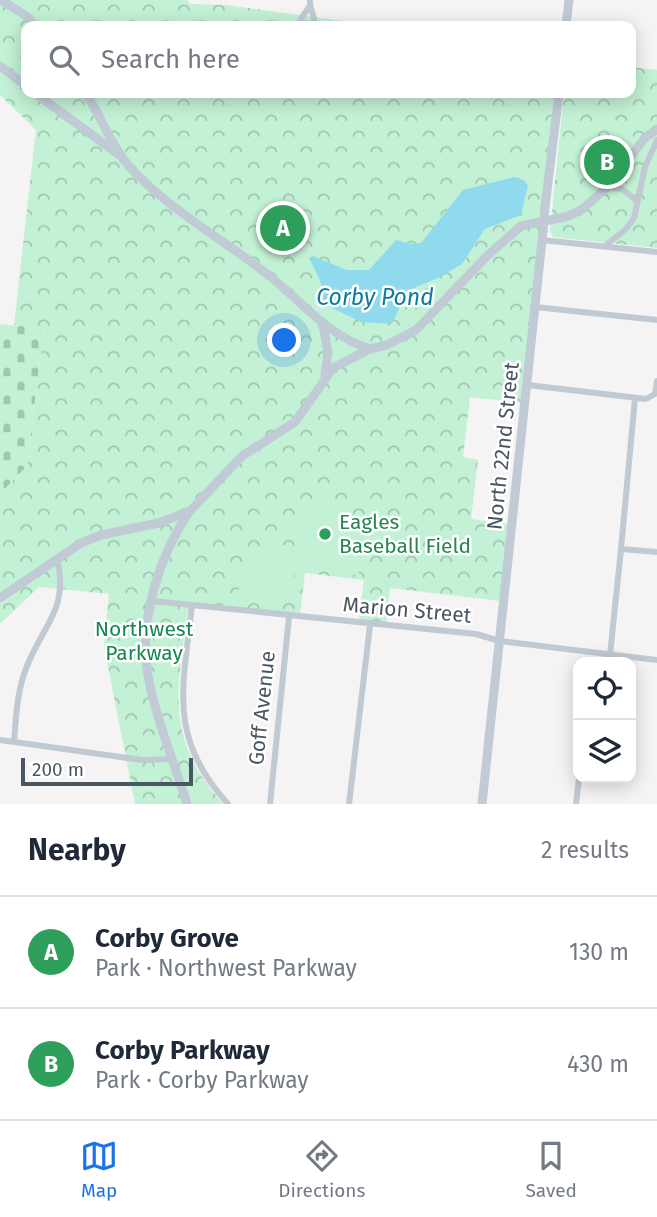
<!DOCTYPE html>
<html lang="en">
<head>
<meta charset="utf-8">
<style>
	:root { --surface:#fff; --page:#f2f2f3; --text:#1f2937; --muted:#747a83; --line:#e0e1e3; --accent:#1a73e8 }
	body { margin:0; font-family:"Fira Sans",sans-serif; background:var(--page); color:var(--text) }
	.controls { position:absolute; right:21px; bottom:21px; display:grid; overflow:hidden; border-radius:14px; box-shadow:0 4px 18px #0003 }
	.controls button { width:63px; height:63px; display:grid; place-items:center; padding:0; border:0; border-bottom:2px solid var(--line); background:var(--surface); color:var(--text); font:35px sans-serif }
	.scale { position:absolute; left:21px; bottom:18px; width:172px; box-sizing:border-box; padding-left:7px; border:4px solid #4a5661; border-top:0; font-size:19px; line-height:24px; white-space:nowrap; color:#4a5661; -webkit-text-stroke:5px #fff; paint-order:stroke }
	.you { position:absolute; left:285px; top:341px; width:24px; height:24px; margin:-18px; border:5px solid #fff; border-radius:50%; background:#1a73e8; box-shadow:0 0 0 10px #1a73e833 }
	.badge { display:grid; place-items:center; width:46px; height:46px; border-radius:50%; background:var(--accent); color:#fff; font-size:23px; font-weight:700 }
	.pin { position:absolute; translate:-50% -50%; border:4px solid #fff; box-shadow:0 2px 7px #0006 }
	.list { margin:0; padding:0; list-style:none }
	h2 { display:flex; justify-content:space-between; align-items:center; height:91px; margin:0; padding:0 28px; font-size:30px }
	h2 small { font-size:23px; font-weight:400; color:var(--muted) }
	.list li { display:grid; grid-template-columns:46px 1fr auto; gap:21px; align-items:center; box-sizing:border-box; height:112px; padding:0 28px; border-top:2px solid var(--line) }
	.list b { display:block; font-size:26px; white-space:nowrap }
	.list p { margin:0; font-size:23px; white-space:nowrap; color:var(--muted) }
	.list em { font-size:23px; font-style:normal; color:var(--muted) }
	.icon { flex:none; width:38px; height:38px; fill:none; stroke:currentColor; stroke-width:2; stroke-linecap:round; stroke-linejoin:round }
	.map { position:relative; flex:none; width:657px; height:804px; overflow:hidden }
	.search { position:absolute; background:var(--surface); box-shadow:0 4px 18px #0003; left:21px; right:21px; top:21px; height:77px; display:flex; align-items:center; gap:18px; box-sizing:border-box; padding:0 24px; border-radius:14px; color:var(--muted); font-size:26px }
	.sheet { height:315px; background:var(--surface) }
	nav { display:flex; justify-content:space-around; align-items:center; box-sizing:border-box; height:98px; border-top:2px solid var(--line); background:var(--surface); font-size:19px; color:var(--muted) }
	nav a { display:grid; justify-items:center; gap:4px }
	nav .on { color:var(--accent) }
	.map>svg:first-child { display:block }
</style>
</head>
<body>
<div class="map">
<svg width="657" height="804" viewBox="0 0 657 804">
	<defs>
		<pattern id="cemetery-stones" width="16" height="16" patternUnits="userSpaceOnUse" patternTransform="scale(1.75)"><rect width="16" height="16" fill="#c3f1d5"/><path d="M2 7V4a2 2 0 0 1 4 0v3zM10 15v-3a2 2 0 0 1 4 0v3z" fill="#a0c6b0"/></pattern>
		<pattern id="park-crowns" width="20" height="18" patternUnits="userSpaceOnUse" patternTransform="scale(1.75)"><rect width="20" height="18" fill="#c3f1d5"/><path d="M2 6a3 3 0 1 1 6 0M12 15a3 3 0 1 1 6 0" fill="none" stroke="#a0c6b0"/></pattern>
	</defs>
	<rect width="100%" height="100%" fill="#f5f3f3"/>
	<path fill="url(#cemetery-stones)" d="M 0,324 L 44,328 L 27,466 L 0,494 Z"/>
	<path fill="url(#park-crowns)" d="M 0,0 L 187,0 L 190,4 L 226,5 L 380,26 L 26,26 L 26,93 L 555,93 L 522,403 L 470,397 L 463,457 L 478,460 L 471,519 L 508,524 L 500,601 L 390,588 L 386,623 L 359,620 L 364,580 L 305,573 L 300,614 L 189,603 C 178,687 162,735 223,804 L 135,804 L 104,646 L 109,594 L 39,587 L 0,624 L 0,494 L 27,466 L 44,329 L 14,325 L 36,130 L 0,95 Z
		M 631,67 L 657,70 L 657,248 L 553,237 L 550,231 L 564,93 L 631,93 Z"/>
	<path fill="#c3f1d5" d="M 346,500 L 359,575 L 341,573 L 339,565 L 294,566 C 290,527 311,508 346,500 Z
		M 290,544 L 294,578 L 290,600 L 239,596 C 237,560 258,549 290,544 Z"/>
	<path fill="#90daee" d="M 514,177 L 524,180 L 528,186 L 521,215 L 485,229 L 462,264 L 440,277 L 407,291 L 392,324 L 361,322 L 324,304 L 320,280 L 309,258 L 313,256 L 347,270 L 369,270 L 396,240 L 411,244 L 421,243 L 463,190 Z"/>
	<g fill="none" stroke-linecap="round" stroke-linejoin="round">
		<path stroke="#c1cad2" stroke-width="6" d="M 310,0 C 309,10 317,17 313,26
			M 302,26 L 301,19 L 309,7
			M 607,187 L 622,189 L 637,201
			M 542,240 L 657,252
			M 605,246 L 625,230 L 634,218 L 645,167 L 657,140
			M 535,307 L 657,320
			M 528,385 L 646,399 L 655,394 L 657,381
			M 635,398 L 621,549 L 657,552
			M 152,601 L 476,634 L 500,641 L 657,660
			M 192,605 C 183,688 167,737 228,804
			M 610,655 L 621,549
			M 0,740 L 142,760 L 172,759
			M 14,742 C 16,716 17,690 27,666 C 44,623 69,610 57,558
			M 270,804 L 289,617
			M 349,804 L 370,625
			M 576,804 L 579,778"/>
		<path stroke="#c1cbd6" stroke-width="9" d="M 1,0 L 28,17 L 35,26
			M 566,26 L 569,0
			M 0,66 L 26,86
			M 35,93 L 118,154
			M 85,93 C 102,116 110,145 129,166 C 165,207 224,240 267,274 C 302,301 326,335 370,349
			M 545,207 L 559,93
			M 323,326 L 328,352 L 325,375
			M 0,598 L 81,543 L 101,535 L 159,523 L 190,511 L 242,456 L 295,422 L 333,368 L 370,349 L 387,345 L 416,330 L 488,255 L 521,226 L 569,216 L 584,208 L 607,187 L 645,138 L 657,129
			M 187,804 C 174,762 156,719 148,676 C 138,621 159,557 189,512
			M 482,804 L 543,231"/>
		<path stroke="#c1cbd6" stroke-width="9" d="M 543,231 L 545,207"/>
	</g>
	<circle fill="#2e9e5b" stroke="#fff" stroke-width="2.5" cx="325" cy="534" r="7"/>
	<g text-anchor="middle" stroke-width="5" stroke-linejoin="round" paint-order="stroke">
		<g font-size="21" fill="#4a5661" stroke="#fff">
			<text transform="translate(503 446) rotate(-84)" y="7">North 22nd Street</text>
			<text transform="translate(407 610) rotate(5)" y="7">Marion Street</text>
			<text transform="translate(262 708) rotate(-84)" y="7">Goff Avenue</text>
		</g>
		<g font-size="21" fill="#27864d" stroke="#fff" text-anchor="start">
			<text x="339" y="529">Eagles<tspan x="339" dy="24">Baseball Field</tspan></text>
		</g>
		<g font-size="21" fill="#17864f" stroke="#fff">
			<text x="144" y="636">Northwest<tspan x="144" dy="24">Parkway</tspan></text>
		</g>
		<g font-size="23" font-style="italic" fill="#0c7c9b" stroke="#fff">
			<text x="375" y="305">Corby Pond</text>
		</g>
	</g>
</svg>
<div class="controls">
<button><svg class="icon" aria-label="locate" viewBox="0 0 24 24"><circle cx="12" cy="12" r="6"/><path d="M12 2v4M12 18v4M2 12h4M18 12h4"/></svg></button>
<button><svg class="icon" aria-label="layers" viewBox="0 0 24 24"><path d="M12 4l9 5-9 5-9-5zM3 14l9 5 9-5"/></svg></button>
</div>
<div class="scale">200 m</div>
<div class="you"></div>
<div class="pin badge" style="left:283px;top:228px;background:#2e9e5b">A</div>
<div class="pin badge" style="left:607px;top:162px;background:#2e9e5b">B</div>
<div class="search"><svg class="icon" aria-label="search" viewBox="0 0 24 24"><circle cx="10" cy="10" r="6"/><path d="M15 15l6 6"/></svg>Search here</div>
</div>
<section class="sheet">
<h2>Nearby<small>2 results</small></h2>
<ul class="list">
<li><span class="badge" style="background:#2e9e5b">A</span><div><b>Corby Grove</b><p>Park · Northwest Parkway</p></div><em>130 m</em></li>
<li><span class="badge" style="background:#2e9e5b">B</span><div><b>Corby Parkway</b><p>Park · Corby Parkway</p></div><em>430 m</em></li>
</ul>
</section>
<nav>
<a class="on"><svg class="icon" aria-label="map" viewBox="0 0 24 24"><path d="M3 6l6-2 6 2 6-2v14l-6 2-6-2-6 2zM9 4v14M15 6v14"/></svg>Map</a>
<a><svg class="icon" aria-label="directions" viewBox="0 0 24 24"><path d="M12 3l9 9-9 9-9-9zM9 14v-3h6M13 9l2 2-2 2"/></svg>Directions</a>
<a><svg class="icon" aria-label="saved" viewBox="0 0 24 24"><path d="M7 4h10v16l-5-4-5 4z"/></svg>Saved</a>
</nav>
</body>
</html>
